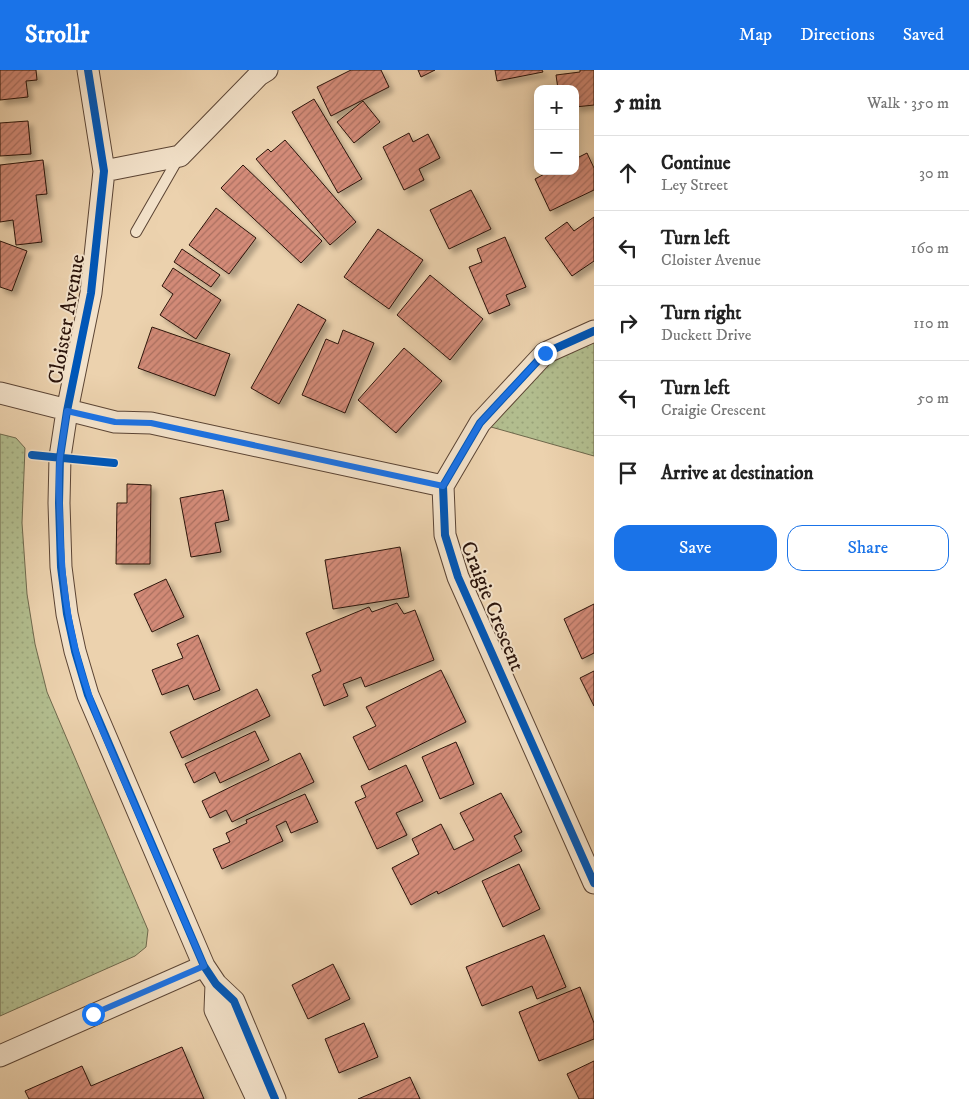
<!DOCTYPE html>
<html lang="en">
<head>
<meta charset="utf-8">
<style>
	:root { --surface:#fff; --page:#f6f6f6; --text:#222; --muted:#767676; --line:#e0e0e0; --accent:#1a73e8 }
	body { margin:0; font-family:"IM FELL DW Pica",serif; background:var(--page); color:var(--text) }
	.controls { position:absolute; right:15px; top:15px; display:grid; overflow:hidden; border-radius:10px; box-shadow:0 2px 12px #0003 }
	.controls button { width:45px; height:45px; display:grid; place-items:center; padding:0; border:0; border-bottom:1px solid var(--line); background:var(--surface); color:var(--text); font:25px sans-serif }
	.stop { position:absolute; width:15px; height:15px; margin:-11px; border:4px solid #1a73e8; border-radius:50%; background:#fff }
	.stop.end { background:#1a73e8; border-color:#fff; box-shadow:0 1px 5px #0008 }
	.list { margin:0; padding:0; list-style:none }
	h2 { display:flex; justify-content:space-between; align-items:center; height:65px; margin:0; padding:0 20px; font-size:21px }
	h2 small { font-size:16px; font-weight:400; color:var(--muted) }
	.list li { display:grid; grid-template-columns:32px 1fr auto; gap:15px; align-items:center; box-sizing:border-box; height:75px; padding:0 20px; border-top:1px solid var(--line) }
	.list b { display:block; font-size:19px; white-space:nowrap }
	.list p { margin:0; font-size:16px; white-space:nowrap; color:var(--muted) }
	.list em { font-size:16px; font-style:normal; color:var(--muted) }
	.actions { display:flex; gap:10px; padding:15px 20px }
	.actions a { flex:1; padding:11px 0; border:1px solid var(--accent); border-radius:15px; text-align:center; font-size:18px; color:var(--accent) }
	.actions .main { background:var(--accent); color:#fff }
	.icon { flex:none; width:28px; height:28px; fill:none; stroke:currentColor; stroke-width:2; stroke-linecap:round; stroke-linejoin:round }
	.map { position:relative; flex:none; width:594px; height:1029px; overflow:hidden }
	header { display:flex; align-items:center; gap:30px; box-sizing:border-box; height:70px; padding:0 25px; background:var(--accent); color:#fff }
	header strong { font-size:24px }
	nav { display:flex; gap:28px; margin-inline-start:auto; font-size:18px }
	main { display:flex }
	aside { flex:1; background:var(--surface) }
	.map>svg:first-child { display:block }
</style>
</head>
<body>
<header>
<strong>Strollr</strong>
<nav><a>Map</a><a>Directions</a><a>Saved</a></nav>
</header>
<main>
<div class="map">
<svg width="594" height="1029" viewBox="0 0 594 1029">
	<defs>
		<pattern id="park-dots" width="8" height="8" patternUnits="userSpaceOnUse" patternTransform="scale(1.25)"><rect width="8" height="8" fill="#b2bd8e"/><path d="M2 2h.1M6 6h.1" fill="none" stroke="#99a279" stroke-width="1.8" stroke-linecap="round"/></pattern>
		<pattern id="building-hatch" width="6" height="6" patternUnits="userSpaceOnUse" patternTransform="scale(1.25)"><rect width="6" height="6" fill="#d38b78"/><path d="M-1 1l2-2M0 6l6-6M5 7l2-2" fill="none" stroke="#ab7061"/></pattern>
		<filter id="shadow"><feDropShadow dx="4.5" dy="4.5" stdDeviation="2.5" flood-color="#0004"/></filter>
	</defs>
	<rect width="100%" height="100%" fill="#ecd2ae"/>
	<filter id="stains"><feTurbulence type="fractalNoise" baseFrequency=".004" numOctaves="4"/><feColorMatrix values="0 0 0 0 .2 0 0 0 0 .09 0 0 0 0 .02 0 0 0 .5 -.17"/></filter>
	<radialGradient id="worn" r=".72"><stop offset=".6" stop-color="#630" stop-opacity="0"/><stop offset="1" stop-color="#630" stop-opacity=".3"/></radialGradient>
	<path fill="url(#park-dots)" stroke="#6e684c" d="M 594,269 L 594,386 L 484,355 L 548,289 Z
		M 0,364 L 16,368 L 25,378 L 22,453 L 27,524 L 35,574 L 47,622 L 148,860 L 146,877 L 135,886 L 0,946 Z"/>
	<path fill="url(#building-hatch)" stroke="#2b140b" filter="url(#shadow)" d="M 0,0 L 36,0 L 37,10 L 26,11 L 28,27 L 0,30 Z
		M 351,0 L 381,0 L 389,17 L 331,46 L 317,17 Z
		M 418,0 L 435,0 L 421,7 Z
		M 495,0 L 542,0 L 543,2 L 497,11 Z
		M 580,0 L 594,0 L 594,35 L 575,37 L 575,19 L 558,19 L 556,5 L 580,2 Z
		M 314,29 L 362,109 L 338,123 L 292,42 Z
		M 363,31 L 380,52 L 354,73 L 337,52 Z
		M 28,51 L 31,84 L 0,86 L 0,53 Z
		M 409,63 L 413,72 L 428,64 L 440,88 L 419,99 L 424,110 L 404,120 L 383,77 Z
		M 285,70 L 356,152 L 330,175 L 256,89 L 268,79 L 271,82 Z
		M 587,83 L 594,98 L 594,120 L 550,141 L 535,109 L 550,101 L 575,101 L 575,89 Z
		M 43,90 L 47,124 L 36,125 L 42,172 L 16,175 L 13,150 L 0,152 L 0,95 Z
		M 243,95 L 322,171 L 301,193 L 221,118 Z
		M 471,120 L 491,159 L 449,179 L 430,140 Z
		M 216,138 L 256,168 L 229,204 L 189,175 Z
		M 594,147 L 594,191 L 572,206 L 545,168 L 567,152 L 574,161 Z
		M 378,159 L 423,190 L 389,239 L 344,207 Z
		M 505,167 L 526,217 L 506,225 L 510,235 L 489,244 L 469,197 L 482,192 L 477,179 Z
		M 0,171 L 27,181 L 12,221 L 0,217 Z
		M 182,179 L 220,205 L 211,217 L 174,192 Z
		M 173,198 L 221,230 L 196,269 L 160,245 L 173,224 L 162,216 Z
		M 430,205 L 483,249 L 450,290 L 397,245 Z
		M 298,234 L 326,250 L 279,334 L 251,318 Z
		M 152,257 L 230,284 L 215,326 L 138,298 Z
		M 343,260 L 374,273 L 345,343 L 302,325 L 326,269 L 338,274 Z
		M 404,278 L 442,311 L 396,363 L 358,330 Z
		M 127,414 L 151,415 L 150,494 L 116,494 L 117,433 L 127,433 Z
		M 223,420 L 229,450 L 215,453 L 221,482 L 191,487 L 180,428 Z
		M 400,477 L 409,527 L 333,539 L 325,490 Z
		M 166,509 L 184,547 L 152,562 L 134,524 Z
		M 397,533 L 404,544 L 415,540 L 434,590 L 365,617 L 361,607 L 343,614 L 348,626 L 324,636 L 312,605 L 321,601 L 306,563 L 369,537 L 372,542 Z
		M 594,534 L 594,583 L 582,589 L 564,549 Z
		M 198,565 L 220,620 L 194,630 L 188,615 L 162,625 L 152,600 L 183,588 L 177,574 Z
		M 441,600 L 466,652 L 369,700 L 353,667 L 376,656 L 366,637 Z
		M 594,601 L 594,636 L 580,608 Z
		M 257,619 L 270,646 L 182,688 L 170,662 Z
		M 255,661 L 269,690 L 220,713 L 215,702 L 194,713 L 185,694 Z
		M 456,672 L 474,714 L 440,729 L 422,687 Z
		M 300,683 L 314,712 L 232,752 L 226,740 L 210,748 L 202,731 Z
		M 406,695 L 423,731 L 396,743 L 407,765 L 377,779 L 355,732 L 366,727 L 361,716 Z
		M 501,723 L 522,762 L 514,766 L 522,781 L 438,824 L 437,821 L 411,835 L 392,798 L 419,784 L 412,769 L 441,754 L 454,780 L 474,770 L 460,743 Z
		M 305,724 L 318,752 L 291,763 L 286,751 L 276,756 L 283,771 L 222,799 L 213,779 L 230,772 L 226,763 L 247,753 L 246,750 Z
		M 519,794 L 540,839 L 503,857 L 482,811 Z
		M 544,865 L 566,917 L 537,929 L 532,916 L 482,936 L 466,897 Z
		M 333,894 L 350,929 L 308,949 L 292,915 Z
		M 580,917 L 594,953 L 594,969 L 539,991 L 519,942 Z
		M 364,953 L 378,987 L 339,1003 L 325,969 Z
		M 182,977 L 204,1029 L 29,1029 L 25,1021 L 82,996 L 91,1016 Z
		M 594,991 L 594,1029 L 579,1029 L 567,1004 Z
		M 410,1007 L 420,1029 L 358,1029 Z"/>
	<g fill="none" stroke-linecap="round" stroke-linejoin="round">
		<g stroke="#5b4434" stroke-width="12">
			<path id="lane" d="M 136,162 L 179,87"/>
		</g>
		<g stroke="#5b4434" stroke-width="23">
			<path id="street" d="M 88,0 L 104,101 L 91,223 L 67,341 L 60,387 L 59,433 L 61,497 L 67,544 L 75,581 L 88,625 L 204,896 L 216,914 L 234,931 L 275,1029
				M 104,101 L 180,86 L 259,5 L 267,0
				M 594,261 L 545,283 L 480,353 L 443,416 L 445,465 L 458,507 L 594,813
				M 0,323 L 115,352 L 151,353 L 443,416
				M 216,914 L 215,940 L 257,1029
				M 0,986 L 204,896"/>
		</g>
		<use href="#lane" stroke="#f3e2ca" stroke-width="10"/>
		<use href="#street" stroke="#f3e2ca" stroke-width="21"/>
		<g stroke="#f3e2ca" stroke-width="11">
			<path id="cycleway" d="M 88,0 L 104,101 L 91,223 L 67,341 L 60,387 L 59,433 L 61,497 L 67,544 L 75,581 L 88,625 L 204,896 L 216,914 L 234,931 L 275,1029
				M 594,261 L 545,283 L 480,353 L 443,416 L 445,465 L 458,507 L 594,813
				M 32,385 L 114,393"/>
		</g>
		<use href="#cycleway" stroke="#0057b8" stroke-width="8"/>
	</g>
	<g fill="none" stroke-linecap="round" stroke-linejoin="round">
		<path stroke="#1a73e8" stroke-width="6" d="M 93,944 L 204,896 L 101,657 C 72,587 61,524 60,448 C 59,428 58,407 60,387 C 62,371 65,356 67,341 L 115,352 L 151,353 L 443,416 L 480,353 L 545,283"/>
	</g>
	<g text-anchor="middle" stroke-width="4" stroke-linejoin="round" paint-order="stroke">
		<g font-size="21" fill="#2b140b" stroke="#f3e2ca">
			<text transform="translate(66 249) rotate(-80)" y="7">Cloister Avenue</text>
			<text transform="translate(493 536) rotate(68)" y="7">Craigie Crescent</text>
		</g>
	</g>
	<rect width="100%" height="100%" filter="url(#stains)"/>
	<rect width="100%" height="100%" fill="url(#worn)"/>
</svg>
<div class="controls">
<button>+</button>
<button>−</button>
</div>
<div class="stop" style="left:93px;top:944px"></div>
<div class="stop end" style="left:545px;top:283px"></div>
</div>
<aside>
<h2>5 min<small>Walk · 350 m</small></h2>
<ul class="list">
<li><svg class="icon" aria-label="ahead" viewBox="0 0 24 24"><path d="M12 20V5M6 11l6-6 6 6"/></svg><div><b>Continue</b><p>Ley Street</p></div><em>30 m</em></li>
<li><svg class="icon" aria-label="left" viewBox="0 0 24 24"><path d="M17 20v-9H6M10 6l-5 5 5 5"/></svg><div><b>Turn left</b><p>Cloister Avenue</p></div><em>160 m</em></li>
<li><svg class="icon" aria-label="right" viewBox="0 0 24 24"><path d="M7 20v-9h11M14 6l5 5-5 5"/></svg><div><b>Turn right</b><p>Duckett Drive</p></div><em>110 m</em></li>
<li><svg class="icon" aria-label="left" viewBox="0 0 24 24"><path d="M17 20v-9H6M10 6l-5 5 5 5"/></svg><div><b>Turn left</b><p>Craigie Crescent</p></div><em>50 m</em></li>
<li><svg class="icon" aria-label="arrive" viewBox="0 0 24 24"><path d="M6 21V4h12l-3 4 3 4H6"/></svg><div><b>Arrive at destination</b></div></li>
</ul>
<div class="actions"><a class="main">Save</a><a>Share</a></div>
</aside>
</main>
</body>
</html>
